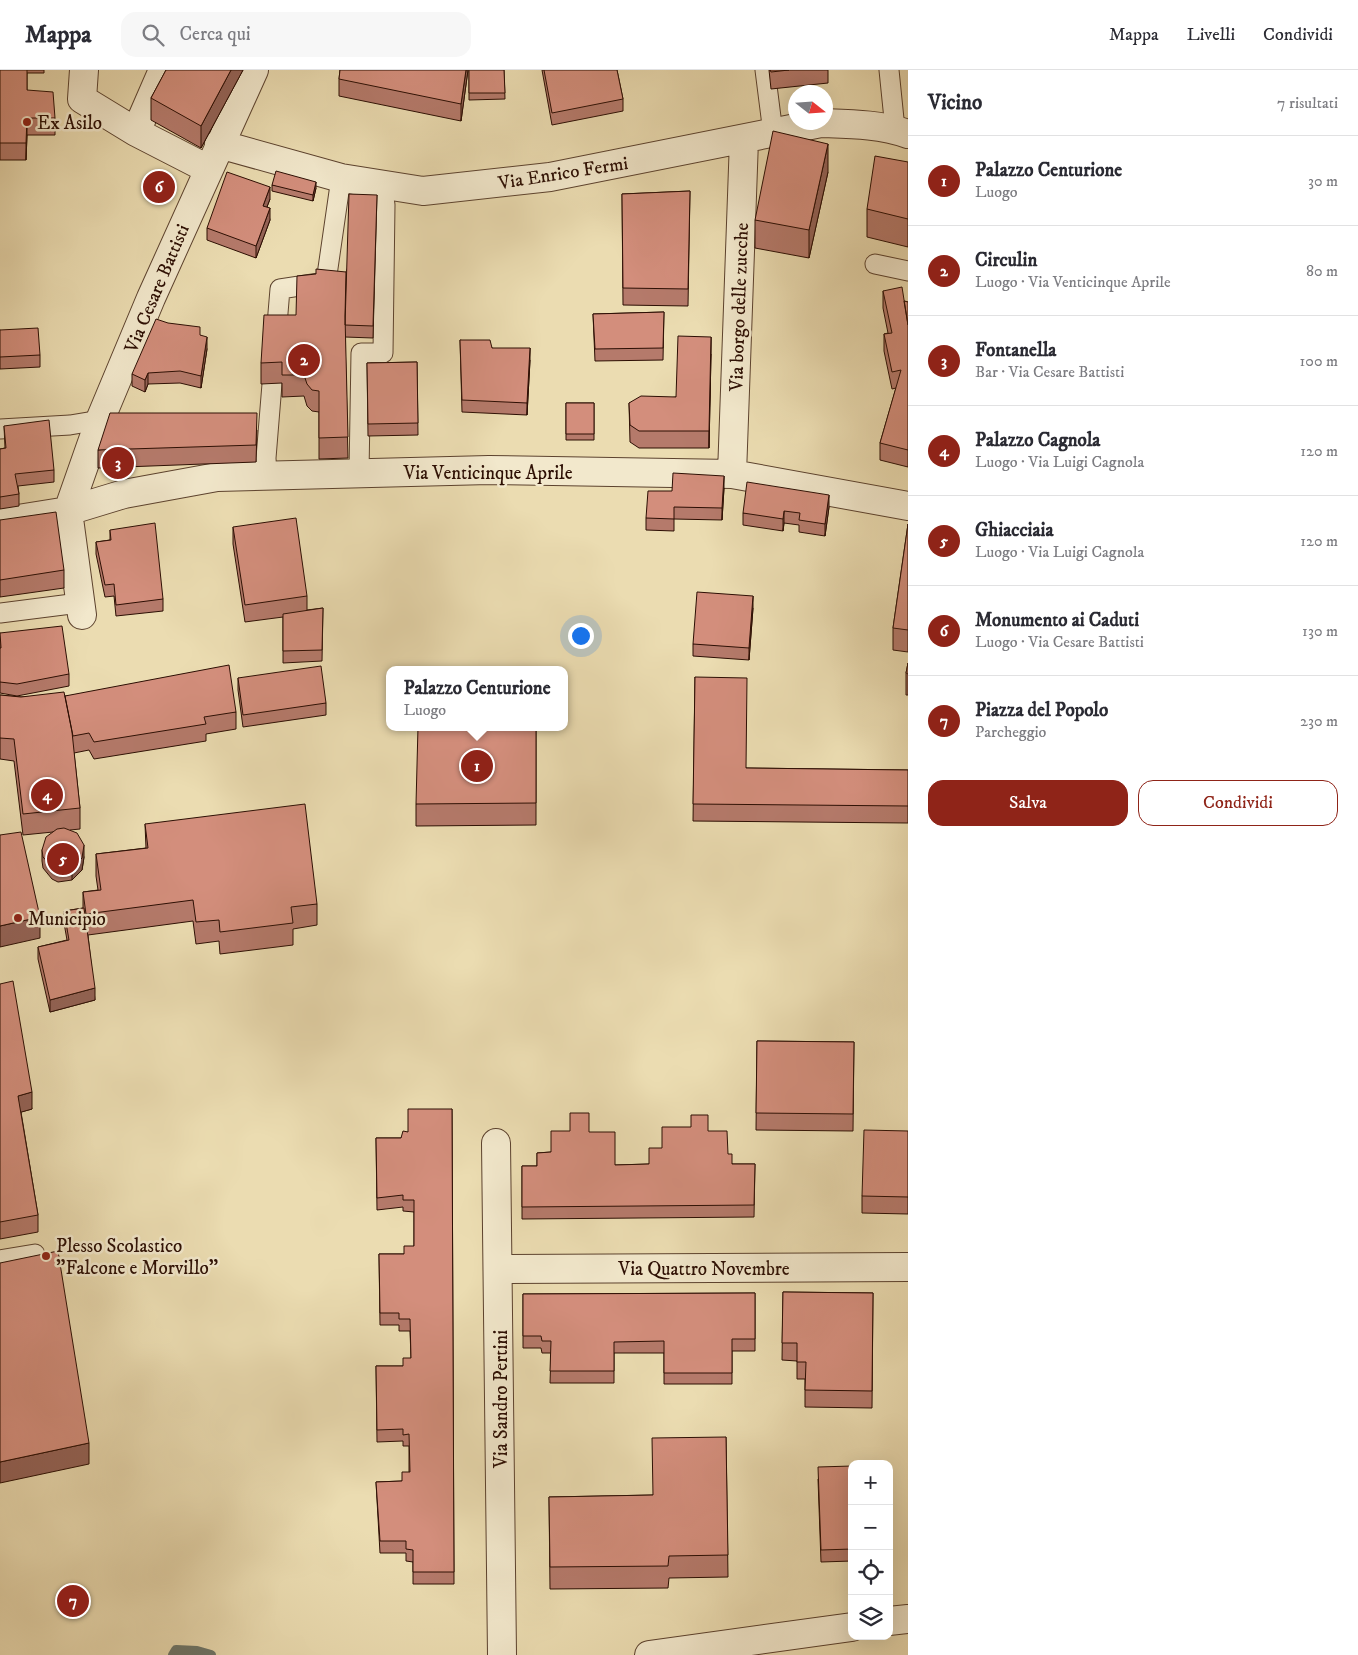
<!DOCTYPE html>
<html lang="it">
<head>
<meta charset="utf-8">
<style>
	:root { --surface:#fff; --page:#f7f7f7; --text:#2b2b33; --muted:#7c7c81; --line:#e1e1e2; --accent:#8f2418 }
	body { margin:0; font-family:"IM FELL DW Pica",serif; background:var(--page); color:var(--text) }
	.controls { position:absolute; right:15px; bottom:15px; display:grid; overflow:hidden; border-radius:10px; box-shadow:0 5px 20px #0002 }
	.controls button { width:45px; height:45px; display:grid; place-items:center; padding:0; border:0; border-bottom:1px solid var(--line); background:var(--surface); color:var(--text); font:25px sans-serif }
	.compass { position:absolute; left:788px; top:15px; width:45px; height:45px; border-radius:50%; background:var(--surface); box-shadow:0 5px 20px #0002; rotate:107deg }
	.you { position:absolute; left:580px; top:565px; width:18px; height:18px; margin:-12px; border:4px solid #fff; border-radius:50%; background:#1a73e8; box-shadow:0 0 0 8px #1a73e833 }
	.badge { display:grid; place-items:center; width:32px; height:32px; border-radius:50%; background:var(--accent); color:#fff; font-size:16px; font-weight:700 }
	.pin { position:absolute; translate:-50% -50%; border:2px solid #fff; box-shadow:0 1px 5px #0006 }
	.popup { position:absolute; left:386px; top:596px; width:182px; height:65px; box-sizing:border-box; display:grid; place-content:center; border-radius:10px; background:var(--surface); filter:drop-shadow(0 1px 4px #0005); font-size:16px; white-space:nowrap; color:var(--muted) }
	.popup b { font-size:19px; color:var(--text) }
	.popup::after { content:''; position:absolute; left:50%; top:100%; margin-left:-10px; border:10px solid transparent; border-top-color:var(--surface) }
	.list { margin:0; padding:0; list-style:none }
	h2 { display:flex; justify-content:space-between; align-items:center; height:65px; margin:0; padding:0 20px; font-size:21px }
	h2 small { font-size:16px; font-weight:400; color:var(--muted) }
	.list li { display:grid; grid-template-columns:32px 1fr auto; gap:15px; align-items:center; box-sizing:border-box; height:90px; padding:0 20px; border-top:1px solid var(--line) }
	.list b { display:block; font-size:19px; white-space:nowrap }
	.list p { margin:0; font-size:16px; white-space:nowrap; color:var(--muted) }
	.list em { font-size:16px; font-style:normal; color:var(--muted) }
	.actions { display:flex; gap:10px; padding:15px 20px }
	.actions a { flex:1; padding:11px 0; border:1px solid var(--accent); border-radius:15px; text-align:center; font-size:18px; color:var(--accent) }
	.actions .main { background:var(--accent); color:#fff }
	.icon { flex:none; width:28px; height:28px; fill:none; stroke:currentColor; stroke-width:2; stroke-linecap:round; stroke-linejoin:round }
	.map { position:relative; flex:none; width:908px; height:1585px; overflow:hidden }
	header { display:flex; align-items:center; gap:30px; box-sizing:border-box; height:70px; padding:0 25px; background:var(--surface); border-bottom:1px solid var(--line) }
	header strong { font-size:24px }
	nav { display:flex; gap:28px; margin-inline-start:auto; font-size:18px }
	.search { width:350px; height:45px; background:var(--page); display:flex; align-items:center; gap:12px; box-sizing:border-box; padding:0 18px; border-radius:15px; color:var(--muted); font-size:19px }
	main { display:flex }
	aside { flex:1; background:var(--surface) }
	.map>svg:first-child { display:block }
</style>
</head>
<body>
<header>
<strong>Mappa</strong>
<div class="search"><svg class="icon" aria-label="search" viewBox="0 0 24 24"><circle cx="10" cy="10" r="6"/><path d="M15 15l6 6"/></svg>Cerca qui</div>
<nav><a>Mappa</a><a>Livelli</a><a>Condividi</a></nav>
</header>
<main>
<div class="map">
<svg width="908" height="1585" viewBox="0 0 908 1585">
	<rect width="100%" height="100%" fill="#ebdcb1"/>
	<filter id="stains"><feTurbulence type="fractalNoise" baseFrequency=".004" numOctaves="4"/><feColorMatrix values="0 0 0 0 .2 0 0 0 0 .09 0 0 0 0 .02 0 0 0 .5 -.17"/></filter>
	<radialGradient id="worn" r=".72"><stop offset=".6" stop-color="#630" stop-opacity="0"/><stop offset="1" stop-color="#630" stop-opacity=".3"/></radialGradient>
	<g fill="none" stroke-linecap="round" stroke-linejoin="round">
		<path stroke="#6d766a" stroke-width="10" d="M 173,1585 L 176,1580 L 197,1581 L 211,1585"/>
		<g stroke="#5c422e" stroke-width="21">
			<path id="service" d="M 765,0 L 773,63
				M 889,0 L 895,59
				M 875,194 L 908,201
				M 276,267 L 280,219 L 326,212 L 341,108
				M 0,359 L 70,355 L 100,350
				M 359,403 L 361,283 L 383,283 L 385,135 L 382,114
				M 267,406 L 266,388 L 272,314
				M 0,543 L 79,533
				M 0,1190 L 35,1184"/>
		</g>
		<g stroke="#5c422e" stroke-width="30">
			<path id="minor" d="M 84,0 L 82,29 L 136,62 L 208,99
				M 136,62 L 163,0
				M 219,74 L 341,108 L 423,121 L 550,107 L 821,53 C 850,54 880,54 908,64
				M 732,404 L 744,70
				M 0,452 L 68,441 L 124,424 L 217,407 L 489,400 L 732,404 L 908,436
				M 82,545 L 68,441 L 100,350 L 151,228 L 254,0
				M 496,1073 L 502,1585
				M 499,1199 L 908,1197"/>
		</g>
		<g stroke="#5c422e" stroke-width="30">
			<path id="tertiary" d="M 889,1551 L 908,1549
				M 649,1585 L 852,1557"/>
		</g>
		<use href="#service" stroke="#f2e8cc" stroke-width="19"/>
		<use href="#minor" stroke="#f2e8cc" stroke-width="28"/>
		<use href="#tertiary" stroke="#f2e8cc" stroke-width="28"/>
	</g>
	<path fill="#b57a6b" stroke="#2c0e03" d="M 0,0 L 44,0 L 44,3 L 27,3 L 27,20 L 55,48 L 55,65 L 27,65 L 26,90 L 0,90 Z
		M 166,0 L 243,0 L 201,78 L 151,50 L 151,28 Z
		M 340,0 L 468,0 L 461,51 L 339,26 L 339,9 Z
		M 469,0 L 504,0 L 505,29 L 469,30 Z
		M 542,0 L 617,0 L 623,29 L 623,41 L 552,55 Z
		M 769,0 L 828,0 L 828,13 L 771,19 Z
		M 908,92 L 908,177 L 867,167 L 867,139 Z
		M 828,102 L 809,188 L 755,178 L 755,150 Z
		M 272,115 L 316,118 L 313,131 L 272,121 Z
		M 690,121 L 688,236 L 623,235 L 622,124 Z
		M 377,125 L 373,268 L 345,267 L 348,388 L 319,389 L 319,342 L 312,341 L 307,336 L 304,326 L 282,327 L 282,313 L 261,314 L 261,293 L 296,245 L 346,202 Z
		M 270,129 L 267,137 L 270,150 L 256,188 L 207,170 L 207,158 Z
		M 883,221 L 904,231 L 908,232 L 908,397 L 880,390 L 880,373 L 896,318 L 892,319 L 884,281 L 884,264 L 888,263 L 883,238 Z
		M 664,242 L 663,290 L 595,291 L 593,244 Z
		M 0,260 L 40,285 L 40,297 L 0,299 Z
		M 200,265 L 207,279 L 201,318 L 180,313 L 148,314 L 145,322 L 132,316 L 132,304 Z
		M 460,270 L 492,278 L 530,290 L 527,345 L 462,342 Z
		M 711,284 L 709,378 L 639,378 L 630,372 L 629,333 L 676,327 Z
		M 417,292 L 418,365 L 368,366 L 367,293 Z
		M 566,333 L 594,333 L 594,370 L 566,370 Z
		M 4,356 L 54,400 L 54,412 L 18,416 L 19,424 L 19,436 L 0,439 L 0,379 L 5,378 Z
		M 257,360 L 256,392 L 98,398 L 98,380 Z
		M 724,418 L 722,450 L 674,449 L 674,461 L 646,460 L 646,448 L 672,421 Z
		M 829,437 L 825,466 L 799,462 L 799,455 L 784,453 L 783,461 L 743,455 L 743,443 Z
		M 0,450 L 64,500 L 64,518 L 0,527 Z
		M 908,454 L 908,582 L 893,580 L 893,558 Z
		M 233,457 L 307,526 L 307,540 L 323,538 L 322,591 L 283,593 L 283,547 L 245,552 L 233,474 Z
		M 110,460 L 163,529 L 163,541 L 116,546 L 114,526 L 105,527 L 96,484 L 96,472 L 110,470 Z
		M 753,538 L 749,590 L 693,586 L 693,574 Z
		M 0,563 L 69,604 L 69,616 L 17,626 L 0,623 Z
		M 908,593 L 908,625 L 906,625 L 906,603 Z
		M 695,607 L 746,698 L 908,700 L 908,753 L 693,751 Z
		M 238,608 L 326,633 L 326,645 L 243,657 L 238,620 Z
		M 0,625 L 21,627 L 65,626 L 236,642 L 236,659 L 206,664 L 206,671 L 94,689 L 89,680 L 74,683 L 80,738 L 80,759 L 70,760 L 84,787 L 82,800 L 72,810 L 58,812 L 52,809 L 43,798 L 42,791 L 42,780 L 53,762 L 23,765 L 14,691 L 0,689 Z
		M 536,657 L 536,755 L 416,756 L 416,734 Z
		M 145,754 L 317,834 L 317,855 L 293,859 L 293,875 L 220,884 L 219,871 L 196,874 L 193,851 L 88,865 L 95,930 L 50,942 L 38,889 L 38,877 L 67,870 L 64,853 L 64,841 L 83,838 L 83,822 L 98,820 L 96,806 L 96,784 L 146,778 Z
		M 0,914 L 32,1039 L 21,1042 L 38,1145 L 38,1162 L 0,1169 Z
		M 757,971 L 854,972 L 853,1061 L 756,1060 Z
		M 452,1039 L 454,1514 L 413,1514 L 413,1492 L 406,1491 L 406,1483 L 380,1483 L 376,1412 L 402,1411 L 409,1402 L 409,1376 L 403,1376 L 403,1371 L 377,1372 L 376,1296 L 403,1296 L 411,1288 L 410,1261 L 399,1261 L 399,1255 L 380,1255 L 379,1184 L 404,1184 L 414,1176 L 414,1142 L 403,1141 L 403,1137 L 377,1140 L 376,1068 L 401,1068 L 408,1062 Z
		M 708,1061 L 728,1084 L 732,1094 L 755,1094 L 754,1147 L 522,1149 L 522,1096 L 537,1096 L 537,1083 L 551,1082 L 589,1062 L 615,1095 L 649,1094 L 662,1078 Z
		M 908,1061 L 908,1144 L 862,1143 L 862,1126 Z
		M 783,1222 L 873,1223 L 872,1338 L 805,1337 L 805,1309 L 797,1309 L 797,1291 L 782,1290 Z
		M 755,1223 L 755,1281 L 732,1281 L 732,1314 L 664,1314 L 664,1283 L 614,1283 L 614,1313 L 550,1313 L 551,1283 L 542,1283 L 541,1278 L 523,1278 L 523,1224 Z
		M 726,1367 L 728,1507 L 669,1508 L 668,1518 L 550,1519 L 549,1427 L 653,1425 Z
		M 852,1396 L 852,1491 L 821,1492 L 818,1409 Z"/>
	<path fill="#946357" stroke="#2c0e03" d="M 231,0 L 243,0 L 201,78 L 201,56 Z
		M 466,0 L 468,0 L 461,51 L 461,34 Z
		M 27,48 L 27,65 L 26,90 L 26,73 Z
		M 828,74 L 828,102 L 809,188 L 809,160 Z
		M 316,112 L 316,118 L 313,131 L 313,125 Z
		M 270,117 L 270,129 L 263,147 L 263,136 Z
		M 270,138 L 270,150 L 256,188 L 256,176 Z
		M 207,267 L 207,279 L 201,318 L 201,306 Z
		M 711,267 L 711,284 L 709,378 L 709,361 Z
		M 530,278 L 530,290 L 527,345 L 527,333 Z
		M 148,303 L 148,314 L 145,322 L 145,310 Z
		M 724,406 L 724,418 L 722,450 L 722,438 Z
		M 829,425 L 829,437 L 825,466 L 825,454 Z
		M 784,441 L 784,453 L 783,461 L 783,449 Z
		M 753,526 L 753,538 L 749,590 L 749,578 Z
		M 84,775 L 84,787 L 82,800 L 72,810 L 72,798 Z
		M 40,847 L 40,868 L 0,877 L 0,856 Z
		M 95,918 L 95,930 L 50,942 L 50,930 Z
		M 32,1022 L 32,1039 L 18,1043 L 18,1026 Z
		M 89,1373 L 89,1394 L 0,1413 L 0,1392 Z"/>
	<path fill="#d38e7c" stroke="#2c0e03" d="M 0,0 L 27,0 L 27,20 L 53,22 L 55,48 L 27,48 L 26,73 L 0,73 Z
		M 166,0 L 231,0 L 201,56 L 151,28 Z
		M 340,0 L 466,0 L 461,34 L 339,9 Z
		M 469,0 L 504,0 L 505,23 L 469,23 Z
		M 544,0 L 617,0 L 623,29 L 552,43 Z
		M 770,0 L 789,0 L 771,2 Z
		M 773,61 L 828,74 L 809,160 L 755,150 Z
		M 875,86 L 908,92 L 908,149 L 867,139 Z
		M 276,101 L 316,112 L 313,125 L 272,115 Z
		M 227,102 L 270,117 L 263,136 L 270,138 L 256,176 L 207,158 Z
		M 690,121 L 688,219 L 623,218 L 622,124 Z
		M 349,124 L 377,125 L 373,256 L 345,255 Z
		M 316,199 L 346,202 L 345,246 L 348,367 L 319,368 L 319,321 L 312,320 L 307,314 L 304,305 L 282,305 L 282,292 L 261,293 L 264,245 L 296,245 L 297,206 L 316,204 Z
		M 902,217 L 908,255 L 908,380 L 880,373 L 901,300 L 892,302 L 884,264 L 892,263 L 883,221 Z
		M 904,231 L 908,232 L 908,255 Z
		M 664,242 L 663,278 L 595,279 L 593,244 Z
		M 156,249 L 168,253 L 200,257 L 200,265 L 207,267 L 201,306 L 180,301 L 148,303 L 145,310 L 132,304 Z
		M 38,258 L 40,285 L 0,287 L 0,260 Z
		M 678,266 L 711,267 L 709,361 L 639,361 L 630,355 L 629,333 L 641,326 L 676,327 Z
		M 460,270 L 490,270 L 492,278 L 530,278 L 527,333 L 462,330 Z
		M 417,292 L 418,353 L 368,354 L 367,293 Z
		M 566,333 L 594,333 L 594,364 L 566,364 Z
		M 110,343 L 257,343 L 256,375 L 98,380 Z
		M 49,350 L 54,400 L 15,404 L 19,424 L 0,427 L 0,379 L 6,378 L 4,356 Z
		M 673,403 L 724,406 L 722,438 L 674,437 L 674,449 L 646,448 L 648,421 L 672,421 Z
		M 747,412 L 829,425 L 825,454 L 799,450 L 800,443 L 784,441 L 783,449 L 743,443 Z
		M 56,442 L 64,500 L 0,510 L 0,450 Z
		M 296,448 L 307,526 L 245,535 L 233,457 Z
		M 155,453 L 163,529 L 116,535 L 114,514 L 105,515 L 96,472 L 111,470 L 110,460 Z
		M 908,454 L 908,560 L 893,558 Z
		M 697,522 L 753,526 L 749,578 L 693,574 Z
		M 323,538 L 322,580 L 283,581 L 283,544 Z
		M 62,556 L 69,604 L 17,614 L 0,612 L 0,578 L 1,578 L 0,563 Z
		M 908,593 L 908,604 L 906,603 Z
		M 229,595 L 236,642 L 204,647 L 206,654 L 94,672 L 89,663 L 73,666 L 65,626 Z
		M 321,596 L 326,633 L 243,645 L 238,608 Z
		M 695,607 L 747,608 L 746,698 L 908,700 L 908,736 L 693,734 Z
		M 64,622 L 72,662 L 80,738 L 23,744 L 14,669 L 0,668 L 0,625 L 21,627 Z
		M 418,657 L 536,657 L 536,733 L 416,734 Z
		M 305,734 L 317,834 L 291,837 L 293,853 L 220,862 L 219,850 L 196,852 L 193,830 L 86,844 L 83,822 L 101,820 L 96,784 L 148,778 L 145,754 Z
		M 64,758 L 77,763 L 84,775 L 82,788 L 72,798 L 58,800 L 52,797 L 43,787 L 42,780 L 46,767 L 57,759 Z
		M 21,762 L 40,847 L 0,856 L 0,765 Z
		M 84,838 L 95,918 L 50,930 L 38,877 L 69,870 L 64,841 Z
		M 13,911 L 32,1022 L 18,1026 L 38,1145 L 0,1152 L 0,914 Z
		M 757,971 L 854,972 L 853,1044 L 756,1043 Z
		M 408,1039 L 452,1039 L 454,1502 L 413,1502 L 413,1480 L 406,1479 L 406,1471 L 380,1471 L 376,1412 L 402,1411 L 402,1402 L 410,1402 L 409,1364 L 403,1365 L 403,1359 L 377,1360 L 376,1296 L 403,1296 L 403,1288 L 411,1288 L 410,1249 L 399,1249 L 399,1243 L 380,1243 L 379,1184 L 404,1184 L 404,1176 L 414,1176 L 414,1130 L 403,1130 L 403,1125 L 377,1128 L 376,1068 L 401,1068 L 403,1061 L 408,1062 Z
		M 570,1043 L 589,1043 L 589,1062 L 615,1062 L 615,1095 L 649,1094 L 649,1078 L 662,1078 L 662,1057 L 691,1057 L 691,1045 L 708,1045 L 708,1061 L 727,1061 L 728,1084 L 732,1084 L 732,1094 L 755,1094 L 754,1135 L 522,1137 L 522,1096 L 537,1096 L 537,1083 L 551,1082 L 551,1061 L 570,1061 Z
		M 864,1060 L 908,1061 L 908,1127 L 862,1126 Z
		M 58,1181 L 89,1373 L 0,1392 L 0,1193 Z
		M 783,1222 L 873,1223 L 872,1321 L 805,1320 L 806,1292 L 797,1292 L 797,1273 L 782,1273 Z
		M 755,1223 L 755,1269 L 732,1269 L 732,1303 L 664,1303 L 664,1271 L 614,1272 L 614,1301 L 550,1301 L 551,1271 L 542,1271 L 541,1266 L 523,1266 L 523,1224 Z
		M 726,1367 L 728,1485 L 669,1486 L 668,1496 L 550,1497 L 549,1427 L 653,1425 L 652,1368 Z
		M 852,1396 L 852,1479 L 821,1480 L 818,1397 Z"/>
	<g fill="#8f2418" stroke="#f2e8cc" stroke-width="2">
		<circle cx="27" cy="52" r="5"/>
		<circle cx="18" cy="848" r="5"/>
		<circle cx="46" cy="1186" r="5"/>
	</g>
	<g text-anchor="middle" stroke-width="5" stroke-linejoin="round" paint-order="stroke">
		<g font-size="19" fill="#2c0e03" stroke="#f2e8cc" text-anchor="start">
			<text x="37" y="59">Ex Asilo</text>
			<text x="28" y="855">Municipio</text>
			<text x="56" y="1182">Plesso Scolastico<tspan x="56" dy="22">"Falcone e Morvillo"</tspan></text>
		</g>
		<g font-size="19" fill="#2c0e03" stroke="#f2e8cc">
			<text transform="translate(563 102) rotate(-9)" y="7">Via Enrico Fermi</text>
			<text transform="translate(156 218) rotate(-67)" y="7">Via Cesare Battisti</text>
			<text transform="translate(738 237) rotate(-88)" y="7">Via borgo delle zucche</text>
			<text x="488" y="409">Via Venticinque Aprile</text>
			<text x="704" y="1205">Via Quattro Novembre</text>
			<text transform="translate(500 1329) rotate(-90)" y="7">Via Sandro Pertini</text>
		</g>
	</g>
	<rect width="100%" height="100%" filter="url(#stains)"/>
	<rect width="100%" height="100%" fill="url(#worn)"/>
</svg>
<div class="controls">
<button>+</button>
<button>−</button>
<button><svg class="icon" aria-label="locate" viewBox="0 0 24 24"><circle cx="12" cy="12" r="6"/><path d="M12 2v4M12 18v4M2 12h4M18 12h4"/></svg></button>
<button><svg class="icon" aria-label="layers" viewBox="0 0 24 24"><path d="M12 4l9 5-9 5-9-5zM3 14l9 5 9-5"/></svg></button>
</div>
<svg class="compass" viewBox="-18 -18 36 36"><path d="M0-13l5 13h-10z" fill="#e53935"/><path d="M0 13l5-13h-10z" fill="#7c7c81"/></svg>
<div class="you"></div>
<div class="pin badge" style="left:477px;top:696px">1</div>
<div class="popup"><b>Palazzo Centurione</b>Luogo</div>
<div class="pin badge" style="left:304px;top:290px">2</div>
<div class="pin badge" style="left:118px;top:393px">3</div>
<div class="pin badge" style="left:47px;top:725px">4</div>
<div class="pin badge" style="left:63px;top:789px">5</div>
<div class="pin badge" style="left:159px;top:117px">6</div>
<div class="pin badge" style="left:73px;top:1531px">7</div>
</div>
<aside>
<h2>Vicino<small>7 risultati</small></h2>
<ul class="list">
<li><span class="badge">1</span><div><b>Palazzo Centurione</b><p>Luogo</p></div><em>30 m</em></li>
<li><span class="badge">2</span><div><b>Circulin</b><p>Luogo · Via Venticinque Aprile</p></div><em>80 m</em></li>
<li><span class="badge">3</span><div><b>Fontanella</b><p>Bar · Via Cesare Battisti</p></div><em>100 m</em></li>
<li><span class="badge">4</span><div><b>Palazzo Cagnola</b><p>Luogo · Via Luigi Cagnola</p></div><em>120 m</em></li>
<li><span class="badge">5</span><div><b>Ghiacciaia</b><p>Luogo · Via Luigi Cagnola</p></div><em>120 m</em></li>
<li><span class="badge">6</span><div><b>Monumento ai Caduti</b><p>Luogo · Via Cesare Battisti</p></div><em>130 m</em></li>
<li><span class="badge">7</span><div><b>Piazza del Popolo</b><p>Parcheggio</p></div><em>230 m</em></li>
</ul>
<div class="actions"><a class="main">Salva</a><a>Condividi</a></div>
</aside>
</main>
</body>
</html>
